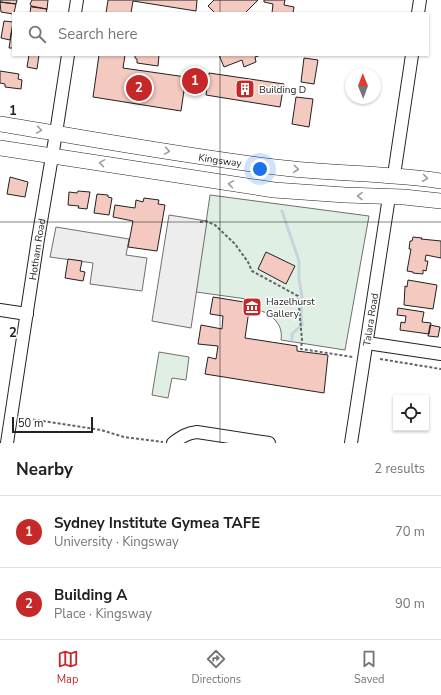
<!DOCTYPE html>
<html lang="en">
<head>
<meta charset="utf-8">
<style>
	:root { --surface:#fff; --page:#f6f6f6; --text:#202124; --muted:#757577; --line:#e0e0e0; --accent:#c62828 }
	body { margin:0; font-family:"Nunito Sans",sans-serif; background:var(--page); color:var(--text) }
	.controls { position:absolute; right:12px; bottom:12px; display:grid; overflow:hidden; border-radius:0px; box-shadow:0 1px 3px #0004 }
	.controls button { width:36px; height:36px; display:grid; place-items:center; padding:0; border:0; border-bottom:1px solid var(--line); background:var(--surface); color:var(--text); font:20px sans-serif }
	.compass { position:absolute; left:345px; top:68px; width:36px; height:36px; border-radius:50%; background:var(--surface); box-shadow:0 1px 3px #0004; rotate:359deg }
	.scale { position:absolute; left:12px; bottom:10px; width:81px; box-sizing:border-box; padding-left:4px; border:2px solid #222; border-top:0; font-size:11px; line-height:14px; white-space:nowrap; color:#222; -webkit-text-stroke:3px #fff; paint-order:stroke }
	.you { position:absolute; left:260px; top:169px; width:14px; height:14px; margin:-10px; border:3px solid #fff; border-radius:50%; background:#1a73e8; box-shadow:0 0 0 6px #1a73e833 }
	.badge { display:grid; place-items:center; width:26px; height:26px; border-radius:50%; background:var(--accent); color:#fff; font-size:13px; font-weight:700 }
	.pin { position:absolute; translate:-50% -50%; border:2px solid #fff; box-shadow:0 1px 4px #0006 }
	.list { margin:0; padding:0; list-style:none }
	h2 { display:flex; justify-content:space-between; align-items:center; height:52px; margin:0; padding:0 16px; font-size:17px }
	h2 small { font-size:13px; font-weight:400; color:var(--muted) }
	.list li { display:grid; grid-template-columns:26px 1fr auto; gap:12px; align-items:center; box-sizing:border-box; height:72px; padding:0 16px; border-top:1px solid var(--line) }
	.list b { display:block; font-size:15px; white-space:nowrap }
	.list p { margin:0; font-size:13px; white-space:nowrap; color:var(--muted) }
	.list em { font-size:13px; font-style:normal; color:var(--muted) }
	.icon { flex:none; width:22px; height:22px; fill:none; stroke:currentColor; stroke-width:2; stroke-linecap:round; stroke-linejoin:round }
	.map { position:relative; flex:none; width:441px; height:443px; overflow:hidden }
	.search { position:absolute; background:var(--surface); box-shadow:0 1px 3px #0004; left:12px; right:12px; top:12px; height:44px; display:flex; align-items:center; gap:10px; box-sizing:border-box; padding:0 14px; border-radius:0px; color:var(--muted); font-size:15px }
	.sheet { height:196px; background:var(--surface) }
	nav { display:flex; justify-content:space-around; align-items:center; box-sizing:border-box; height:56px; border-top:1px solid var(--line); background:var(--surface); font-size:11px; color:var(--muted) }
	nav a { display:grid; justify-items:center; gap:2px }
	nav .on { color:var(--accent) }
	.map>svg:first-child { display:block }
</style>
</head>
<body>
<div class="map">
<svg width="441" height="443" viewBox="0 0 441 443">
	<rect width="100%" height="100%" fill="#fff"/>
	<path fill="#e0efe3" stroke="#6f6f6f" d="M 210,195 L 369,216 L 345,350 L 281,340 C 284,323 269,311 253,309 L 254,300 L 196,292 Z
		M 159,352 L 189,357 L 186,380 L 172,378 L 168,398 L 152,395 Z"/>
	<path fill="#ededed" stroke="#6f6f6f" d="M 169,215 L 207,221 L 191,328 L 152,321 Z
		M 56,227 L 129,239 L 126,255 L 147,258 L 142,291 L 90,284 L 93,263 L 50,257 Z"/>
	<g fill="none" stroke-linecap="round" stroke-linejoin="round">
		<path stroke="#c7d3dd" stroke-width="3" d="M 282,211 L 299,261 L 299,279 L 302,297 L 301,315 L 302,325 L 292,334 L 292,340"/>
	</g>
	<path fill="#f3c9c0" stroke="#222" d="M 1,0 L 17,0 L 16,4 L 0,2 Z
		M 32,0 L 48,0 L 47,9 L 32,7 L 30,4 Z
		M 108,0 L 197,0 L 196,11 L 133,1 L 131,13 L 106,13 Z
		M 214,0 L 258,0 L 245,13 L 213,13 L 214,12 L 208,6 Z
		M 264,0 L 285,0 L 284,5 L 294,7 L 293,13 L 272,13 L 273,4 L 264,2 Z
		M 0,2 L 16,4 L 14,13 L 13,14 L 1,12 Z
		M 31,6 L 47,9 L 46,13 L 30,13 Z
		M 4,21 L 13,22 L 10,40 L 1,38 Z
		M 12,30 L 13,30 L 13,48 L 9,48 Z
		M 29,55 L 39,55 L 37,69 L 27,67 Z
		M 99,55 L 125,55 L 123,68 L 186,77 L 181,111 L 93,97 Z
		M 135,55 L 159,55 L 158,66 L 137,63 L 137,59 L 135,58 Z
		M 219,55 L 261,55 L 255,57 L 256,62 L 244,67 L 242,60 L 224,67 Z
		M 304,58 L 318,60 L 314,84 L 301,82 Z
		M 0,71 L 19,74 L 18,79 L 22,80 L 21,89 L 5,87 L 5,84 L 0,83 Z
		M 209,73 L 284,84 L 280,107 L 206,95 Z
		M 296,97 L 313,99 L 309,127 L 292,124 Z
		M 10,177 L 28,182 L 25,197 L 7,194 Z
		M 78,191 L 90,192 L 87,209 L 78,208 L 79,206 L 68,205 L 69,192 L 77,193 Z
		M 97,194 L 108,195 L 108,197 L 112,198 L 109,215 L 94,213 Z
		M 144,198 L 159,200 L 158,204 L 165,205 L 157,251 L 128,247 L 133,221 L 113,217 L 115,205 L 135,208 L 136,200 L 143,202 Z
		M 413,237 L 422,238 L 421,239 L 441,241 L 441,258 L 426,255 L 425,261 L 428,261 L 426,271 L 423,270 L 423,274 L 413,273 L 413,272 L 407,271 L 411,249 L 409,249 L 410,241 L 412,241 Z
		M 266,252 L 295,266 L 286,284 L 258,269 Z
		M 68,259 L 82,261 L 80,271 L 85,272 L 83,281 L 65,278 Z
		M 408,280 L 437,285 L 433,309 L 404,305 L 405,286 L 407,287 Z
		M 213,297 L 250,303 L 245,338 L 297,346 L 297,351 L 328,355 L 324,393 L 205,374 L 208,357 L 216,359 L 218,346 L 198,344 L 201,325 L 222,329 L 223,316 L 210,314 Z
		M 398,308 L 424,312 L 422,322 L 431,323 L 429,334 L 400,330 L 401,322 L 405,323 L 406,316 L 397,315 Z
		M 430,325 L 440,327 L 438,337 L 428,336 Z"/>
	<g fill="none" stroke-linecap="round" stroke-linejoin="round">
		<g stroke="#222" stroke-width="14">
			<g id="minor">
				<path d="M 75,13 L 77,0"/>
				<path d="M 418,13 L 420,0"/>
				<path d="M 394,175 L 412,55"/>
				<path d="M 0,310 L 27,314"/>
				<path d="M 367,343 L 441,354"/>
				<path id="s1" d="M 7,443 L 38,239 L 56,133 L 68,55"/>
				<path d="M 173,443 C 181,437 187,433 197,432 L 269,443"/>
				<path id="s2" d="M 351,443 L 389,197"/>
			</g>
		</g>
		<g stroke="#222" stroke-width="16">
			<g id="major">
				<path id="s3" d="M 0,124 C 92,139 183,156 275,167 C 330,174 386,173 441,181"/>
				<path d="M 0,148 L 274,190 L 345,195 L 404,197 L 441,201"/>
			</g>
		</g>
		<path stroke="#646464" stroke-width="2" stroke-dasharray="3 2" stroke-linecap="butt" d="M 200,222 L 206,221 L 215,225 L 235,244 L 248,262 L 252,271 L 298,296 L 302,340 L 301,349 L 353,357
			M 380,359 L 441,369
			M 23,418 L 101,430 L 124,437 L 163,442"/>
		<use href="#minor" stroke="#fff" stroke-width="12"/>
		<use href="#major" stroke="#fff" stroke-width="15"/>
	</g>
	<defs><path id="oneway-chevron" d="M-2-3.5L2.5 0L-2 3.5" fill="none" stroke-width="1.6" stroke-linecap="round" stroke-linejoin="round"/></defs>
	<g stroke="#9c9c9c">
		<use href="#oneway-chevron" transform="translate(39 130) rotate(9)"/>
		<use href="#oneway-chevron" transform="translate(167 151) rotate(9)"/>
		<use href="#oneway-chevron" transform="translate(102 163) rotate(-171)"/>
		<use href="#oneway-chevron" transform="translate(296 169) rotate(5)"/>
		<use href="#oneway-chevron" transform="translate(425 178) rotate(8)"/>
		<use href="#oneway-chevron" transform="translate(231 184) rotate(-171)"/>
		<use href="#oneway-chevron" transform="translate(360 196) rotate(-179)"/>
	</g>
	<path fill="none" stroke="#222" stroke-width="1" stroke-opacity="0.55" d="M 220,0 L 220,13M 220,55 L 220,443M 0,222 L 441,222"/>
	<defs>
		<g id="building-square" transform="scale(1)"><rect x="-9" y="-9" width="18" height="18" rx="4" fill="#c62828" stroke="#fff"/><path d="M-4-6H4V6H1V3H-1V6H-4ZM-2.5-4.3h1.7v1.8h-1.7ZM.8-4.3h1.7v1.8H.8ZM-2.5-1h1.7V.8h-1.7ZM.8-1h1.7V.8H.8Z" fill="#fff"/></g>
		<g id="museum-square" transform="scale(1)"><rect x="-9" y="-9" width="18" height="18" rx="4" fill="#c62828" stroke="#fff"/><path d="M0-6L6-3V-2H-6V-3ZM-5-1h2V3h-2ZM-1-1h2V3h-2ZM3-1h2V3H3ZM-6 4H6V6H-6Z" fill="#fff"/></g>
	</defs>
	<g fill-rule="evenodd">
		<use href="#building-square" x="245" y="89"/>
		<use href="#museum-square" x="252" y="307"/>
	</g>
	<g text-anchor="middle" stroke-width="3" stroke-linejoin="round" paint-order="stroke">
		<g font-size="10" fill="#222" stroke="#fff" text-anchor="start">
			<text x="259" y="93">Building D</text>
			<text x="266" y="305">Hazelhurst<tspan x="266" dy="12">Gallery</tspan></text>
		</g>
		<g font-size="10" fill="#222" stroke="#fff">
			<text dy="4" stroke="none"><textPath href="#s3" startOffset="223">Kingsway</textPath></text>
			<text dy="4" stroke="none"><textPath href="#s1" startOffset="196">Hotham Road</textPath></text>
			<text dy="4" stroke="none"><textPath href="#s2" startOffset="125">Talara Road</textPath></text>
		</g>
	</g>
	<g font-size="13" text-anchor="middle" font-weight="bold" fill="#222" stroke="#fff" stroke-width="3" stroke-linejoin="round" paint-order="stroke">
		<text x="13" y="115">1</text>
		<text x="13" y="337">2</text>
	</g>
</svg>
<div class="controls">
<button><svg class="icon" aria-label="locate" viewBox="0 0 24 24"><circle cx="12" cy="12" r="6"/><path d="M12 2v4M12 18v4M2 12h4M18 12h4"/></svg></button>
</div>
<svg class="compass" viewBox="-18 -18 36 36"><path d="M0-13l5 13h-10z" fill="#e53935"/><path d="M0 13l5-13h-10z" fill="#757577"/></svg>
<div class="scale">50 m</div>
<div class="you"></div>
<div class="pin badge" style="left:195px;top:81px">1</div>
<div class="pin badge" style="left:139px;top:88px">2</div>
<div class="search"><svg class="icon" aria-label="search" viewBox="0 0 24 24"><circle cx="10" cy="10" r="6"/><path d="M15 15l6 6"/></svg>Search here</div>
</div>
<section class="sheet">
<h2>Nearby<small>2 results</small></h2>
<ul class="list">
<li><span class="badge">1</span><div><b>Sydney Institute Gymea TAFE</b><p>University · Kingsway</p></div><em>70 m</em></li>
<li><span class="badge">2</span><div><b>Building A</b><p>Place · Kingsway</p></div><em>90 m</em></li>
</ul>
</section>
<nav>
<a class="on"><svg class="icon" aria-label="map" viewBox="0 0 24 24"><path d="M3 6l6-2 6 2 6-2v14l-6 2-6-2-6 2zM9 4v14M15 6v14"/></svg>Map</a>
<a><svg class="icon" aria-label="directions" viewBox="0 0 24 24"><path d="M12 3l9 9-9 9-9-9zM9 14v-3h6M13 9l2 2-2 2"/></svg>Directions</a>
<a><svg class="icon" aria-label="saved" viewBox="0 0 24 24"><path d="M7 4h10v16l-5-4-5 4z"/></svg>Saved</a>
</nav>
</body>
</html>
